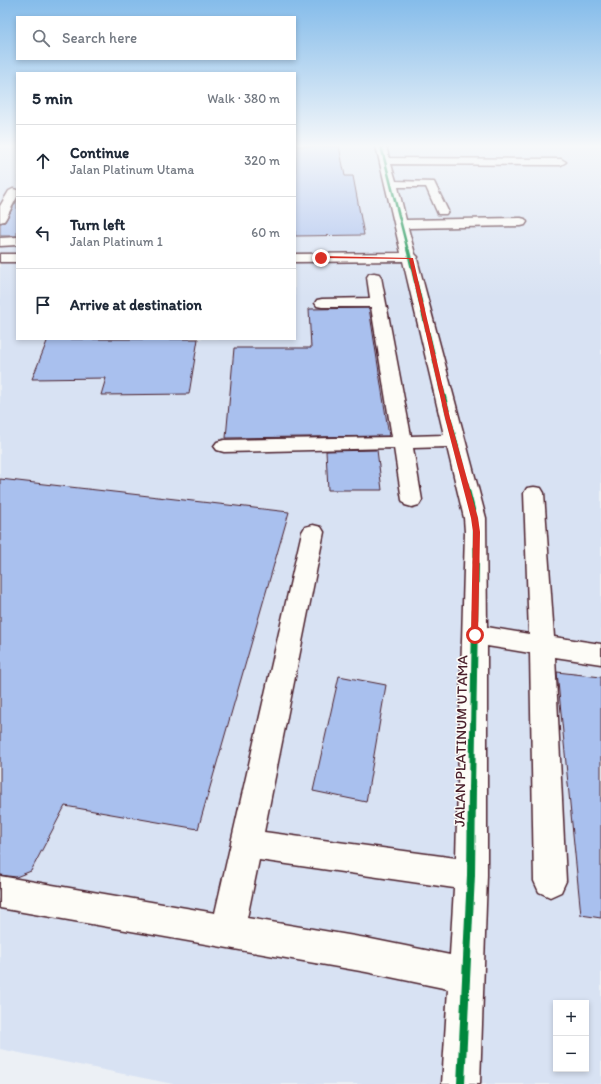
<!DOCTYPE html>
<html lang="en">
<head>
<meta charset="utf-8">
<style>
	:root { --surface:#fff; --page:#f2f2f3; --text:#1f2937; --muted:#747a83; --line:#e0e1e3 }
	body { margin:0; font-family:Itim,sans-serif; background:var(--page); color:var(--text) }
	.controls { position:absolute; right:12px; bottom:12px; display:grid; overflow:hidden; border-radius:0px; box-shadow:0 2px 6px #0003 }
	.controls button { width:36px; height:36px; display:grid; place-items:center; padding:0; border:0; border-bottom:1px solid var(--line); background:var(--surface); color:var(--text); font:20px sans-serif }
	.stop { position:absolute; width:12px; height:12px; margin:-9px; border:3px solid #d93025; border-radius:50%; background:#fff }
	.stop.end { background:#d93025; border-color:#fff; box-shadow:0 1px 4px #0008 }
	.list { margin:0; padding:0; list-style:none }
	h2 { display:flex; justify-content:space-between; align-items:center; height:52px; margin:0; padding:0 16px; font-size:17px }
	h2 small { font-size:13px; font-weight:400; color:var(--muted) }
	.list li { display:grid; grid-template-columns:26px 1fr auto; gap:12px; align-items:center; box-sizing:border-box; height:72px; padding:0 16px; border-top:1px solid var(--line) }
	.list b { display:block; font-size:15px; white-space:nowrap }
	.list p { margin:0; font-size:13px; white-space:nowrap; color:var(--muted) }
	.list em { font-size:13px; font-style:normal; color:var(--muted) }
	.icon { flex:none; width:22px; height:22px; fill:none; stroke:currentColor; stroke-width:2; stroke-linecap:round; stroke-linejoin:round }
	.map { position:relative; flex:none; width:601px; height:1084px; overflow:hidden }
	.search { position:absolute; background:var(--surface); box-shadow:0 2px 6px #0003; left:16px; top:16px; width:280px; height:44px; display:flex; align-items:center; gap:10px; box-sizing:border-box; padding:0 14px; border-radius:0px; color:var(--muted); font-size:15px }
	.panel { position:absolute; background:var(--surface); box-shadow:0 2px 6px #0003; left:16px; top:72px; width:280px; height:268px; border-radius:0px }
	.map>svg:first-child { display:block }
</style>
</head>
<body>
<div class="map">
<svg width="601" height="1084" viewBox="0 0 601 1084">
	<rect width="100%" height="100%" fill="#ecf0f5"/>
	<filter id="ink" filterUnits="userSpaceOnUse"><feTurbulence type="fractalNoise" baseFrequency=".025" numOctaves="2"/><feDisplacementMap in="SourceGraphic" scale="8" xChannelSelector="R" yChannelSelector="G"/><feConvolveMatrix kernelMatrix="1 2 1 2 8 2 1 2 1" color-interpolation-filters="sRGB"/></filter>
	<g filter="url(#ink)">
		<path fill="#d8e2f3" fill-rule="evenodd" d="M 0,146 L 17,146 L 17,339 L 295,339 L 295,146 L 595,146 L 601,148 L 601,1084 L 173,1084 L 0,1049 ZM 556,1003 L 586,1003 L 586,1069 L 556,1069 Z"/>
		<path fill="#a9c0ee" stroke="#4a1f2b" d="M 295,146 L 339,146 L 345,176 L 353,176 L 364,235 L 295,236 Z
			M 17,200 L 17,236 L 0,236 L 0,223 L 5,222 Z
			M 369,308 L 389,436 L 226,438 L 234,348 L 311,348 L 309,309 Z
			M 48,339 L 198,339 L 189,394 L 101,395 L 106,378 L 32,379 Z
			M 377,450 L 382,490 L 328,490 L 326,451 Z
			M 0,479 L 289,512 L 198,829 L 65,806 L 31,871 L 16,877 L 0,875 Z
			M 557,672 L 601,677 L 601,918 L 581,915 Z
			M 339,676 L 386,685 L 366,802 L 313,791 Z"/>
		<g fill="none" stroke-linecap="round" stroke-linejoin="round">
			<g stroke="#4a1f2b" stroke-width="3">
				<path id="minor" d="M 376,146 L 386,146 L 389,158 L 561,159 L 566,162 L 561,165 L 391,164 L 396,181 L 434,182 L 448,211 L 446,214 L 438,214 L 426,187 L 398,187 L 406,220 L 521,218 L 525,219 L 527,222 L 525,225 L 521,226 L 408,228 L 415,254 L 418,257 L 417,259 L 486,518 L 487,627 L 529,634 L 524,493 L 527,488 L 534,487 L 541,488 L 544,493 L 554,637 L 601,644 L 601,664 L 555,657 L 566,881 L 561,892 L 550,897 L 539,892 L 534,881 L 530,653 L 487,646 L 487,875 L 480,1084 L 442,1084 L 448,989 L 366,972 L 0,908 L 0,876 L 215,913 L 302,532 L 305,527 L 313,525 L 321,527 L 324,532 L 264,832 L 456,858 L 465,532 L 464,518 L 447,447 L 413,448 L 422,500 L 419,505 L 412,507 L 405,505 L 402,500 L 394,448 L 224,452 L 217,450 L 214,446 L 217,442 L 224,440 L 392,437 L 371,307 L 322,307 L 317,306 L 315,303 L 317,300 L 322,299 L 370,298 L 367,277 L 369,274 L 374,273 L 379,274 L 381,277 L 411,436 L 444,435 L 403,261 L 295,262 L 295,254 L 401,253 ZM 259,860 L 454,888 L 450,955 L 366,938 L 247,918 Z
					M 13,189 L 17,190 L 17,197 L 6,218 L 4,221 L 0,222 L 0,206 L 9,191 Z
					M 17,237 L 17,245 L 0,246 L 0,238 Z
					M 0,254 L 17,254 L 17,262 L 0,262 Z"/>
			</g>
			<use href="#minor" fill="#fdfcf7" fill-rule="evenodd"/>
			<g stroke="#fdfcf7" stroke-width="4">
				<path id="cycleway-far4" d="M 381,146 L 408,251"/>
			</g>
			<g stroke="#fdfcf7" stroke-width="5">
				<path id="cycleway-far3" d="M 408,250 L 441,387"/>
			</g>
			<g stroke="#fdfcf7" stroke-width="7">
				<path id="cycleway-far2" d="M 441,386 L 475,518 L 476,563"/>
			</g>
			<g stroke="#fdfcf7" stroke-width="8">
				<path id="cycleway-far1" d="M 472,790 L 476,562"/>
			</g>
			<g stroke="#fdfcf7" stroke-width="10">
				<path id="cycleway" d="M 461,1084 L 471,875 L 472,789"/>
			</g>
			<use href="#cycleway-far4" stroke="#00873e" stroke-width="2.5"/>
			<use href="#cycleway-far3" stroke="#00873e" stroke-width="3.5"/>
			<use href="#cycleway-far2" stroke="#00873e" stroke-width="4.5"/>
			<use href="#cycleway-far1" stroke="#00873e" stroke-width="6"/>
			<use href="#cycleway" stroke="#00873e" stroke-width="8"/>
		</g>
	</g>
	<linearGradient id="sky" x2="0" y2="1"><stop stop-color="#85bcea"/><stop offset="0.49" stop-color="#f6f8fa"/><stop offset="1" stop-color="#f6f8fa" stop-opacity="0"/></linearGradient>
	<rect width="601" height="298" fill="url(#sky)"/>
	<path fill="#d93025" d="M 321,256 L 413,258 L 450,418 L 478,518 L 480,532 L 478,637 L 472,637 L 471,635 L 473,532 L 471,518 L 445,418 L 409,259 L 319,258 Z"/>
	<g text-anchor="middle" stroke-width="3" stroke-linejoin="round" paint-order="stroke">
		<g font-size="15" fill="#4a1f2b" stroke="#fdfcf7">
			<text transform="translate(461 741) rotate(-89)" y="5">JALAN PLATINUM UTAMA</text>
		</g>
	</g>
</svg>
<div class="controls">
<button>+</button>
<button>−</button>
</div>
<div class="stop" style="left:475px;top:635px"></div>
<div class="stop end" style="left:321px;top:258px"></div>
<div class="search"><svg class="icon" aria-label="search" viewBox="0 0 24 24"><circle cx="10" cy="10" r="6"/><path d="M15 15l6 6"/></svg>Search here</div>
<section class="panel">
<h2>5 min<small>Walk · 380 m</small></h2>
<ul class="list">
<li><svg class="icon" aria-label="ahead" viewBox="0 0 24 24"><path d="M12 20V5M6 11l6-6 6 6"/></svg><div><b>Continue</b><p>Jalan Platinum Utama</p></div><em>320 m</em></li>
<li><svg class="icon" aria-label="left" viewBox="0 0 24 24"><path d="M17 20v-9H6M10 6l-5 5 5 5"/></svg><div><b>Turn left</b><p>Jalan Platinum 1</p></div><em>60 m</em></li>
<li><svg class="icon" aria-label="arrive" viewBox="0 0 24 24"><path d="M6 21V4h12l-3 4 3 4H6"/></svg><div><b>Arrive at destination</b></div></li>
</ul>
</section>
</div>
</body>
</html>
